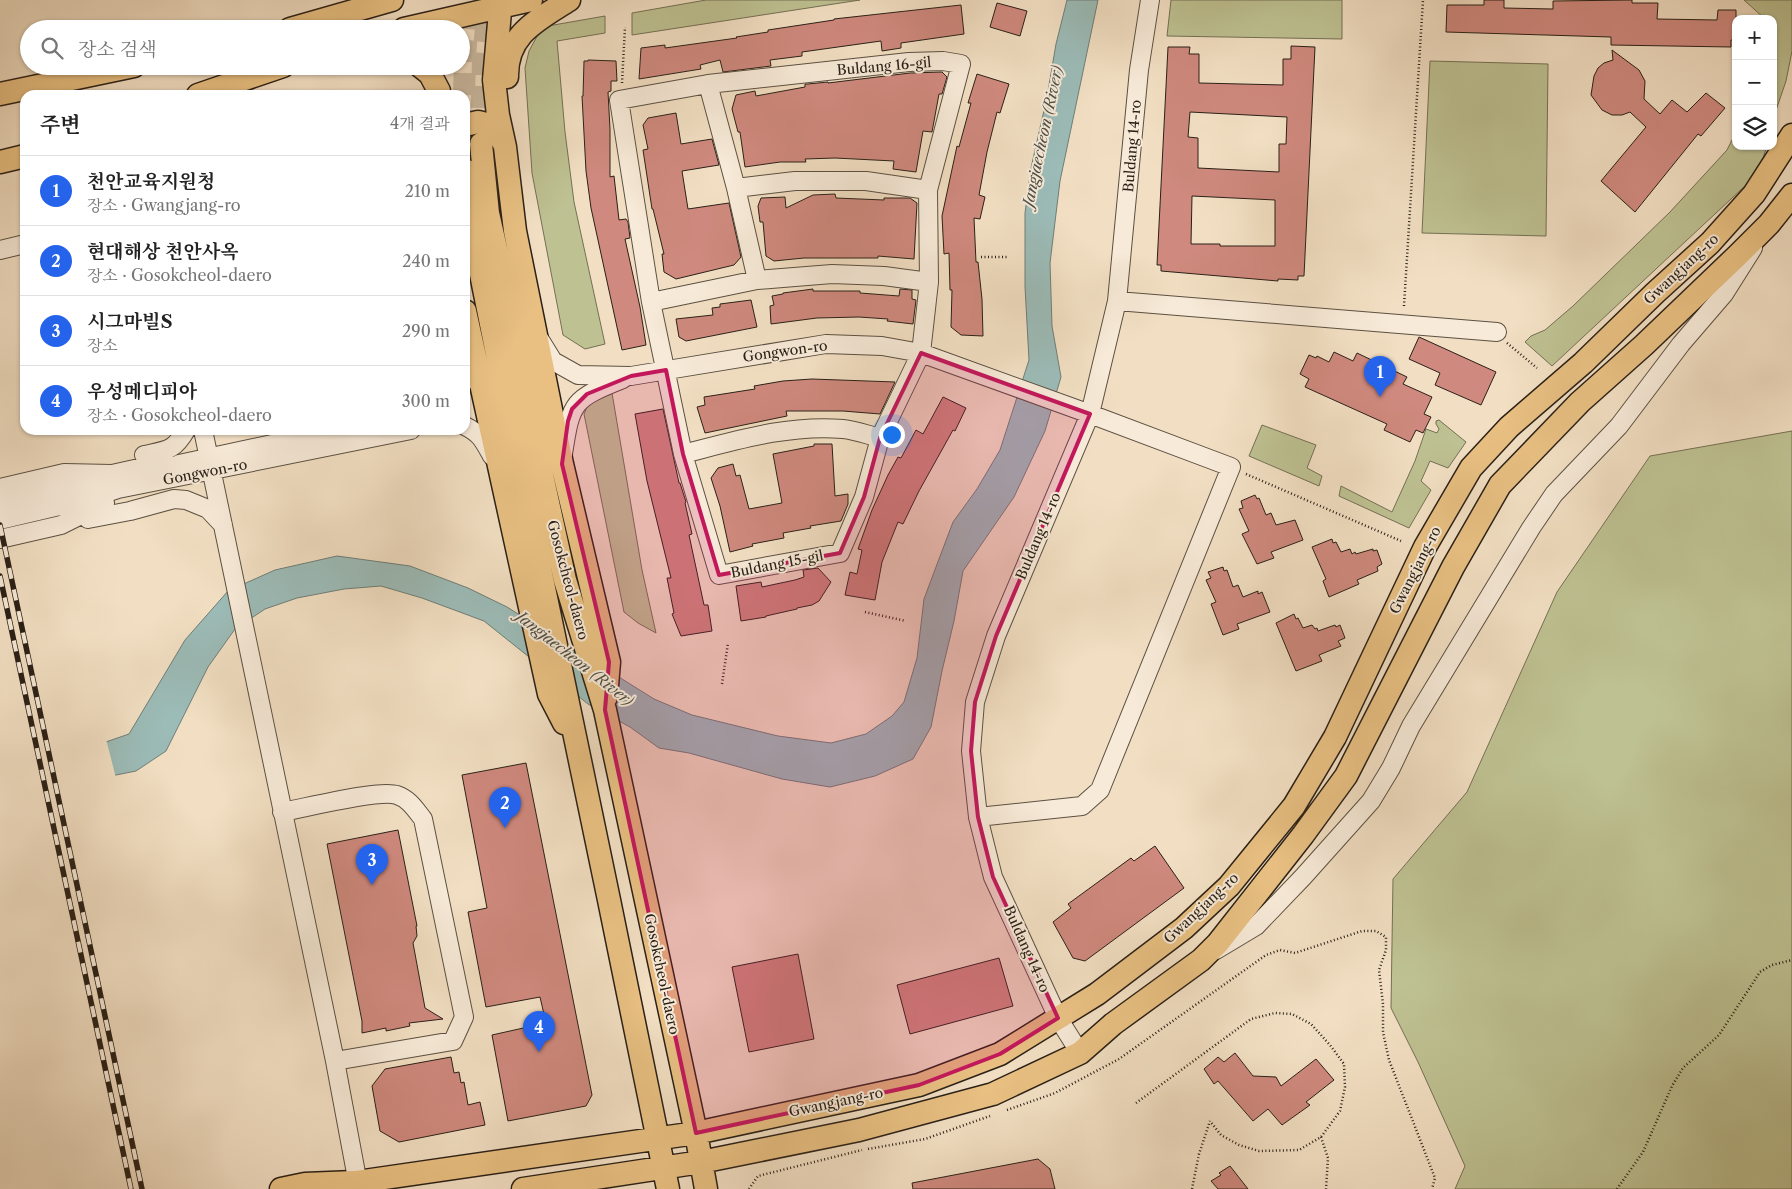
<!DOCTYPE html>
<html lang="ko">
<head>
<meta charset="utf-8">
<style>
	:root { --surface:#fff; --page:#f6f6f6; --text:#222; --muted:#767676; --line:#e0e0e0; --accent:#2563eb }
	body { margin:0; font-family:"Libre Caslon Text","Noto Serif KR",serif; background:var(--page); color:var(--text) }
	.controls { position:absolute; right:15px; top:15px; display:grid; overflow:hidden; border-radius:10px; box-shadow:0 1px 4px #0004 }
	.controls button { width:45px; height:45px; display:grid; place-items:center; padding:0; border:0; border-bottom:1px solid var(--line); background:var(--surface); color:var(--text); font:25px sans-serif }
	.you { position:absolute; left:891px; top:434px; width:18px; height:18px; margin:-12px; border:4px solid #fff; border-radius:50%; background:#1a73e8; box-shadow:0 0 0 8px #1a73e833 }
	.badge { display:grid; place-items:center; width:32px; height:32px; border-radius:50%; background:var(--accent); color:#fff; font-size:16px; font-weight:700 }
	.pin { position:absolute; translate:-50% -41px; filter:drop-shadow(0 1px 2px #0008) }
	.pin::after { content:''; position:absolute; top:26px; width:18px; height:15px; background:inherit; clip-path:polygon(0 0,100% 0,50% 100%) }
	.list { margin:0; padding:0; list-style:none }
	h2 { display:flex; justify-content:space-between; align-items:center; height:65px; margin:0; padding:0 20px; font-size:21px }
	h2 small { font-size:16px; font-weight:400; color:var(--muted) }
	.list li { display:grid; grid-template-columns:32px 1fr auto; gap:15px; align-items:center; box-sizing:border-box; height:70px; padding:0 20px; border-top:1px solid var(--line) }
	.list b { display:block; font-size:19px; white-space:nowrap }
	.list p { margin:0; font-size:16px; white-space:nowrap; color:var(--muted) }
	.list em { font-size:16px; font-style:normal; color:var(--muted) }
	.icon { flex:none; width:28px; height:28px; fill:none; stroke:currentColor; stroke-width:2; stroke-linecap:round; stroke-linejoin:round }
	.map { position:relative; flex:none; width:1792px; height:1189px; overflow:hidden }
	.search { position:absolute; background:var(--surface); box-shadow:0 1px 4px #0004; left:20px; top:20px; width:450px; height:55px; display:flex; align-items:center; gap:12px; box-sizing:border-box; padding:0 18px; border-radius:28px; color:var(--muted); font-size:19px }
	.panel { position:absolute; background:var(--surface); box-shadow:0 1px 4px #0004; left:20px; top:90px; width:450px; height:345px; border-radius:15px }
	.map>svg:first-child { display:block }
</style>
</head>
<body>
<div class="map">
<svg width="1792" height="1189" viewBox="0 0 1792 1189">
	<rect width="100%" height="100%" fill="#f2dfc3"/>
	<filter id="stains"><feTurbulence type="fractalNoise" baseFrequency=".004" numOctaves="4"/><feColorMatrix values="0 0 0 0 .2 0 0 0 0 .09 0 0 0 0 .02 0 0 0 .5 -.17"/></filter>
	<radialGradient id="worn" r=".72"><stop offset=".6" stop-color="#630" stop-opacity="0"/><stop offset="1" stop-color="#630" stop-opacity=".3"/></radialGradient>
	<path fill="#bec192" stroke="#747054" d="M 706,0 L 860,0 L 632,35 L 632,13 Z
		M 1171,0 L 1342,0 L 1342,39 L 1167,36 Z
		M 1744,0 L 1792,0 L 1792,51 L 1786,81 L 1773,119 L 1773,19 L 1765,19 Z
		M 605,16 L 605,33 L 557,41 L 565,132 L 574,202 L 605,344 L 585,349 L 563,335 L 532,173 L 525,68 L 529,51 L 542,27 Z
		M 1430,61 L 1548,64 L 1546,236 L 1422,233 Z
		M 1736,132 L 1736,146 L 1767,146 L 1763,158 L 1746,185 L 1552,366 L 1525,342 L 1531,336 L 1545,330 L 1573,306 L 1670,212 L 1727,150 Z
		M 612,393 L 642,570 L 656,633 L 638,623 L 624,612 L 584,414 C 589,400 598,395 612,393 Z
		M 1439,420 L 1466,442 L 1448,468 L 1430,461 L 1421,481 L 1431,490 L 1409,528 L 1339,496 L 1341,486 L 1392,512 L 1415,461 L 1426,429 L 1437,433 L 1439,429 L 1436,424 L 1436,421 Z
		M 1262,425 L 1316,445 L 1307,468 L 1322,476 L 1319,486 L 1249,456 Z
		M 1792,431 L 1792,1189 L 1455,1189 L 1465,1166 L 1418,1062 L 1391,1008 L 1393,879 L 1467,792 L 1557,592 L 1650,456 Z"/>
	<path fill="#9cbcb8" stroke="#6e7e78" d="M 1067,0 L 1098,0 L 1060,181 L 1050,263 L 1052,326 L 1061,377 L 1045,431 L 1014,497 L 963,571 L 954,621 L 942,671 L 931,727 L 913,759 L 875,776 L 830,787 L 782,779 L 689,753 L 659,748 L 630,727 L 588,704 L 484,621 L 422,598 L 381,586 L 344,589 L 297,598 L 265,609 L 235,629 L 208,667 L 166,751 L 136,771 L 106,777 L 100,744 L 129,734 L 185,640 L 228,591 L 275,570 L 337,556 L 410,566 L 468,588 L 507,607 L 654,699 L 692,715 L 778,736 L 831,743 L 866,734 L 892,716 L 904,702 L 917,658 L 924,599 L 939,559 L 953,522 L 977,489 L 1000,450 L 1029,360 L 1025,287 L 1025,213 L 1031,168 L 1047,97 L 1056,44 Z"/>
	<path fill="#f2dfc3" d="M 106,739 L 116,778 L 9,789 L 0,792 L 0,753 L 99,741 Z"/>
	<path fill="#cf897e" stroke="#2a2017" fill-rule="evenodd" d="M 1484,0 L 1504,0 L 1504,8 L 1553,9 L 1553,1 L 1632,0 L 1632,3 L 1658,3 L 1657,19 L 1717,20 L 1718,10 L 1736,10 L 1736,40 L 1731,40 L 1731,47 L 1611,45 L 1611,37 L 1446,32 L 1447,5 L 1484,5 Z
		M 997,3 L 1027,11 L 1020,36 L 990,27 Z
		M 961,5 L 964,34 L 901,43 L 901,48 L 882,51 L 881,41 L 802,52 L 802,56 L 770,60 L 771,66 L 723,72 L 720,60 L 700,65 L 701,69 L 639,79 L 641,48 L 665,45 L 665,48 L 737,38 L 736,37 L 768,32 L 768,30 L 834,20 L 834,19 Z
		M 1291,46 L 1315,47 L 1304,276 L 1298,276 L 1298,280 L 1278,279 L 1278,281 L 1161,271 L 1161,265 L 1157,265 L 1168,47 L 1190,47 L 1189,54 L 1199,54 L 1199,83 L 1283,85 L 1283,59 L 1291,59 ZM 1190,112 L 1287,117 L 1286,144 L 1279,144 L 1279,172 L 1198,168 L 1198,138 L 1188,137 ZM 1192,196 L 1275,200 L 1275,246 L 1220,246 L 1220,244 L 1191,244 Z
		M 1612,50 L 1639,70 L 1645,81 L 1644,99 L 1660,114 L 1672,100 L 1687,112 L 1706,93 L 1725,108 L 1701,136 L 1698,134 L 1635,212 L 1601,181 L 1646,127 L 1630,112 L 1622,115 L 1612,115 L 1602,110 L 1591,95 L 1594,76 L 1598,68 L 1604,63 L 1613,60 Z
		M 588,60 L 616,61 L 617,81 L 611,81 L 611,91 L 608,92 L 610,129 L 610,177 L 614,176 L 619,220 L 626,219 L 628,222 L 630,238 L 625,239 L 640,307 L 646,345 L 622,350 L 591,208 L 586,171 L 582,96 L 583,96 L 584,61 L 588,61 Z
		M 942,72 L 947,77 L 942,94 L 939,94 L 932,132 L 923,131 L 916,172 L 893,169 L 894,161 L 835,158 L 805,159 L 806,162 L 780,162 L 745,167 L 740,132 L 738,132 L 732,109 L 736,95 L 755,91 L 756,96 L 805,87 L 805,84 L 808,84 L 828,82 L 828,83 L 910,73 Z
		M 977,74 L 1009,84 L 1000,113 L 997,112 L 987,152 L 979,195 L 985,197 L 980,219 L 974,218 L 976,262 L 978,262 L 982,299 L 983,336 L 961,335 L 951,327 L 952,290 L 950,290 L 949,253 L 944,254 L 942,216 L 957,146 L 959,147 L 971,103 L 968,103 Z
		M 676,113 L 681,144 L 712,139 L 719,165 L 682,171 L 688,209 L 729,203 L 741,257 L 734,265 L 676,279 L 664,272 L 662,254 L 664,254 L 653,209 L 652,209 L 643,150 L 648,149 L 643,125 L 648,118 Z
		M 835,194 L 836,198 L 884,200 L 884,198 L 910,198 L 917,203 L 914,259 L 878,256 L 878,258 L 804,258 L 774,261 L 766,256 L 763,222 L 760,222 L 758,206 L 761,198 L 785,197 L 786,208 L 813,195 Z
		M 813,289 L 813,291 L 860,291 L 860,293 L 899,296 L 900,289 L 912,290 L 912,299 L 916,300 L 913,324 L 887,321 L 888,319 L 859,317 L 817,318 L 771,324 L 770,306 L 774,305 L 772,296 L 783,294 L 783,293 Z
		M 751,300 L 757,327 L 686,341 L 679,337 L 676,319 L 713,315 L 712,308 L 720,307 L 720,304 Z
		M 1419,337 L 1496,372 L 1481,405 L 1435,385 L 1440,373 L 1409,359 Z
		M 1334,352 L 1353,361 L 1357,353 L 1407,377 L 1403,384 L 1432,397 L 1424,414 L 1431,417 L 1423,433 L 1416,430 L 1410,442 L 1384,430 L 1387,424 L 1305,387 L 1309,379 L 1300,374 L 1309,355 L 1316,358 L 1317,356 L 1329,362 Z
		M 812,379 L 895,382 L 880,414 L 843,411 L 786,411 L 787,416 L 705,433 L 697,407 L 705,405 L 704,397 L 755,389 L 754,386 L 783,381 Z
		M 943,397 L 966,408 L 955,431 L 953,430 L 919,491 L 903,524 L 898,522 L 882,562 L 875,600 L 845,595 L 850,572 L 857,574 L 862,550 L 858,549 L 872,510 L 888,475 L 898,457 L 901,458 L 916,430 L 923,434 Z
		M 663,409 L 679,483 L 680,483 L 686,502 L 685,503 L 692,534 L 689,535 L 704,605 L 708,605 L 712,631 L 681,636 L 672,614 L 674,613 L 667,578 L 671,578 L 647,481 L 635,414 Z
		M 814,444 L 832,444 L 835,496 L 848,494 L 848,504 L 841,521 L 810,526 L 811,528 L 783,533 L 784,538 L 752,544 L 753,546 L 730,552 L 720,506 L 711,478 L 718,468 L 733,464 L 736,476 L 740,475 L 749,509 L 782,503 L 773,454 L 814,446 Z
		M 1255,495 L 1257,499 L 1259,498 L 1266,515 L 1271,513 L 1276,525 L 1295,520 L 1303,540 L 1271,552 L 1274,558 L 1257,564 L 1242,534 L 1249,531 L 1239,509 L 1243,508 L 1241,501 Z
		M 1332,539 L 1333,543 L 1336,542 L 1341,552 L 1350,549 L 1352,554 L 1355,552 L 1356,554 L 1373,549 L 1373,551 L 1377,550 L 1382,564 L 1377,567 L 1378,571 L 1357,580 L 1359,584 L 1329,597 L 1323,581 L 1326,579 L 1312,547 Z
		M 1223,567 L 1224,571 L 1227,570 L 1233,587 L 1238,585 L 1243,597 L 1258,591 L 1258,594 L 1262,592 L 1270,612 L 1237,624 L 1239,629 L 1223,635 L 1211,604 L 1216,602 L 1206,580 L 1211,578 L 1208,572 Z
		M 818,568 L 831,582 L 819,601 L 812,605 L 797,608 L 797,609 L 766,616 L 766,617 L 741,621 L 736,586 L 761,582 L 762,587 L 795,580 L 804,577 L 803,570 Z
		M 1294,614 L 1296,619 L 1298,618 L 1303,628 L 1312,625 L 1315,629 L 1317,628 L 1318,631 L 1335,625 L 1336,627 L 1340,625 L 1345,638 L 1338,641 L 1341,646 L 1319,655 L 1322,661 L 1296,671 L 1276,623 Z
		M 526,763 L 592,1095 L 586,1106 L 508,1121 L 492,1035 L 546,1023 L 540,997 L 486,1007 L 468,912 L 487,908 L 462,775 Z
		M 398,830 L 417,926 L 416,926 L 417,936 L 413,943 L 425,1008 L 443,1019 L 409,1023 L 410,1026 L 386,1031 L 386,1028 L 362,1033 L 362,1021 L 327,844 Z
		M 1155,846 L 1184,888 L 1085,961 L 1073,958 L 1053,922 L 1071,908 L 1068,904 L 1131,858 L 1134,861 Z
		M 798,954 L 814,1039 L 749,1052 L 732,967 Z
		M 999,958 L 1013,1006 L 910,1034 L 897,985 Z
		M 1235,1053 L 1253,1076 L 1276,1077 L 1281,1086 L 1316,1059 L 1334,1080 L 1306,1102 L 1310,1105 L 1282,1125 L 1268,1109 L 1253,1121 L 1218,1081 L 1214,1084 L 1204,1069 L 1218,1057 L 1224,1062 Z
		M 451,1057 L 454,1073 L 459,1072 L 461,1083 L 464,1082 L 468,1105 L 480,1102 L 485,1125 L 399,1142 L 380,1131 L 372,1086 L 385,1069 Z
		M 1038,1159 L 1050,1169 L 1055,1189 L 913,1189 L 912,1183 Z
		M 1230,1166 L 1248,1189 L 1218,1189 L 1211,1181 L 1221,1175 L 1219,1173 Z"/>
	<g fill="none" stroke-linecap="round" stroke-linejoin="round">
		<path stroke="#cab9a1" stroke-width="22" stroke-dasharray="22 11" stroke-linecap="butt" d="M 464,95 L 465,56 L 470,0
			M 481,141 L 483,57 L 489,0"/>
		<g stroke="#5c5042" stroke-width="20">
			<path id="minor" d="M 943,61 L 961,64 L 928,190 L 929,282 L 921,353 L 880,438 L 864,497 L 840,553 L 719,575 L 683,454 L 651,302 L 619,100 L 708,84 L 909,62 Z
				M 736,188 L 795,181 L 866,181 L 928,190
				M 0,250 L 25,244
				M 757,280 L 832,274 L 884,276 L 929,282
				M 1117,301 L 1497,332
				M 651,302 L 757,280 L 736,188 L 708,84
				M 540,340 L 553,361 L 578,375 L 631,376 L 826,344 L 882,346 L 921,353 L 1090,414 L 1231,467 L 1100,790 L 1082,806 L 978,817
				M 465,381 L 469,365 L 470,351
				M 465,426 C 481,434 483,440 492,456
				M 203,430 L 335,1061 L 359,1189
				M 563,454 C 571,401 573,399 623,379
				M 683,454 C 734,441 789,424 843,429 C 855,430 868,435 880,438
				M 144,455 C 167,450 174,451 186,430
				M 155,473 L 172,469 L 179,464 L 337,430
				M 0,488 L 64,473 L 112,474 L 166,462
				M 0,503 L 44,493 L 115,481
				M 88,519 L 130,511 L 174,499 L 186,500 L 208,509 L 223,525
				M 0,520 L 85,500 L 118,489 L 411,430
				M 0,539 L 61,525 L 105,503
				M 282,812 C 305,808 379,789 397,795 C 409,799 415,809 423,819 L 464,1017 L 453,1041 L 335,1061
				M 1216,950 L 1256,926 L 1303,877 L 1371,801 L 1391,768 L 1411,726 L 1531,528 L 1554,494 L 1619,426 L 1681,344 L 1724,294 L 1753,248
				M 1080,1053 L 1058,1018 L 993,877 L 978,817 L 971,751 L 975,702 L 996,636 L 1090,414 L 1117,301 L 1139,70 L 1150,0"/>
		</g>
		<g stroke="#2a2017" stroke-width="25">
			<path id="major" d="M 501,0 L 494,80 L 498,115 L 505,147 L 515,231 L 562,464 L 609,662 L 606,697
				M 290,29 L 392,0
				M 404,29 L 531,0
				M 420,66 L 430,74 L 439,91
				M 507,77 C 506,34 538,20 569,0
				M 0,94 L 134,66
				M 198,95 L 283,66
				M 465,125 L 478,122 L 494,126 L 504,144
				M 481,144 L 488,213 L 510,311 L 542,475 L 565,580 L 605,710 L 696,1133 L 706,1189
				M 0,162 L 25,156
				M 465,170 L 469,214 L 539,564 L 609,900 L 668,1189
				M 465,311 L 549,694 L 564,723
				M 281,1189 L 305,1184 L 354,1182
				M 339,1189 L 357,1182 L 696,1133 L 919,1085 L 1000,1054 L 1097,994 L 1184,928 L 1229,886 L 1294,806 L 1335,737 L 1425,547 L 1471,468 L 1509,427 L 1583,363 L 1655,293 L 1710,243 L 1754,194 L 1792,135
				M 523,1189 L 701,1162 L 859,1130 L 993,1094 L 1080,1053 L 1113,1024 L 1201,960 L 1218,943 L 1303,835 L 1346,776 L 1453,567 L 1500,485 L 1580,402 L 1644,345 L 1738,255 L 1769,224 L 1792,195"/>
		</g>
		<path stroke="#2a2017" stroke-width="2.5" stroke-dasharray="1 2.5" stroke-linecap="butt" d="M 622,83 L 625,27
			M 981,257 L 1007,257
			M 1404,306 L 1423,0
			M 1507,343 L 1537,368
			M 1246,474 L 1401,541
			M 865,612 L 906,621
			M 722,684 L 728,643
			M 1136,1103 L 1251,1019 L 1275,1013 L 1292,1014 L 1311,1024 L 1330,1045 L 1344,1064 L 1345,1087 L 1340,1111 L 1321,1137 L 1299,1150 L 1259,1151 L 1239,1145 L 1221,1135 L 1210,1121
			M 1007,1110 L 1055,1093 L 1119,1059 L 1266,955 L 1280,950 L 1295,953 L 1362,931 L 1376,931 L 1386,937 L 1386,950 L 1379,970 L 1383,1004 L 1383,1032 L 1389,1060 L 1435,1178 L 1432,1189
			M 1321,1137 L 1328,1158 L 1326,1189
			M 868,1149 L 925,1139 L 990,1116
			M 749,1189 L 758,1176 L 862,1150
			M 1192,1189 L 1199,1154 L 1210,1121
			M 1617,1189 L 1643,1152 L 1672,1086 L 1683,1068 L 1719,1035 L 1760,972 L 1772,965 L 1792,960"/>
		<use href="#minor" stroke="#f7ead8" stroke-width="18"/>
		<use href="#major" stroke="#e9c082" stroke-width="22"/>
		<g stroke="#2a2017" stroke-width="5.5">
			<path id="rail" d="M 0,525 L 142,1189
				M 0,576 L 131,1189"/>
		</g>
		<use href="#rail" stroke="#f7ead8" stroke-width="4" stroke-dasharray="11" stroke-linecap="butt"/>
	</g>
	<path fill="#c2185b" fill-opacity="0.2" stroke="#c2185b" stroke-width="4" stroke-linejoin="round" d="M 921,353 L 1090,414 L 996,636 L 975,702 L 971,751 L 978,817 L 993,877 L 1058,1018 L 1000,1054 L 919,1085 L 696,1133 L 605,710 L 609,662 L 562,464 L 568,421 L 572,409 L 587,394 L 631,376 L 666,370 L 683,454 L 719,575 L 840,553 L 864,497 L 880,438 Z"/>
	<g text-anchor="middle" stroke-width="4" stroke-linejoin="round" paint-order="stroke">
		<g font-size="14" fill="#2a2017" stroke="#f7ead8">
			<text transform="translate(884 66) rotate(-5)" y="5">Buldang 16-gil</text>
			<text transform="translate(1132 146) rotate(-85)" y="5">Buldang 14-ro</text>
			<text transform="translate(1681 269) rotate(-43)" y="5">Gwangjang-ro</text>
			<text transform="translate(785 351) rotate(-8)" y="5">Gongwon-ro</text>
			<text transform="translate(205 472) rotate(-11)" y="5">Gongwon-ro</text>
			<text transform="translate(1038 536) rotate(-67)" y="5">Buldang 14-ro</text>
			<text transform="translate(777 564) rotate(-11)" y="5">Buldang 15-gil</text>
			<text transform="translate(1415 570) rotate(-63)" y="5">Gwangjang-ro</text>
			<text transform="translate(568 580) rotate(75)" y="5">Gosokcheol-daero</text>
			<text transform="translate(1201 908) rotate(-43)" y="5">Gwangjang-ro</text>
			<text transform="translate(1027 949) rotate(66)" y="5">Buldang 14-ro</text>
			<text transform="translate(662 974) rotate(78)" y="5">Gosokcheol-daero</text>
			<text transform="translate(836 1102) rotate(-12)" y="5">Gwangjang-ro</text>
		</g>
		<g font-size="15" font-style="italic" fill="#4c4f47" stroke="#f7ead8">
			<text transform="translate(1043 136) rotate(-78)" y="5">Jangjaecheon (River)</text>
			<text transform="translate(575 659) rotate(38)" y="5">Jangjaecheon (River)</text>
		</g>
	</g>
	<rect width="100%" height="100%" filter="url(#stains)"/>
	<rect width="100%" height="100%" fill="url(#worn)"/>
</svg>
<div class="controls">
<button>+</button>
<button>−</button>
<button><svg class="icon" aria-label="layers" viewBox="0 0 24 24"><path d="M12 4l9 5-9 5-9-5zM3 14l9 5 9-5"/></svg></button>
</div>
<div class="you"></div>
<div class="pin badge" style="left:1380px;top:397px">1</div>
<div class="pin badge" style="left:505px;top:828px">2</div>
<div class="pin badge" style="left:372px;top:885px">3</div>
<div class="pin badge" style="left:539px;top:1052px">4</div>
<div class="search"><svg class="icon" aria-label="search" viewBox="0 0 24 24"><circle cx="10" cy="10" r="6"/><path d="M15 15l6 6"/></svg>장소 검색</div>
<section class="panel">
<h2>주변<small>4개 결과</small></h2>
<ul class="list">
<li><span class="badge">1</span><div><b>천안교육지원청</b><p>장소 · Gwangjang-ro</p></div><em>210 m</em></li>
<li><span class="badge">2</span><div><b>현대해상 천안사옥</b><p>장소 · Gosokcheol-daero</p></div><em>240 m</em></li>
<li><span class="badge">3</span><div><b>시그마빌S</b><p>장소</p></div><em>290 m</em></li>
<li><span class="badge">4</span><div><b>우성메디피아</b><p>장소 · Gosokcheol-daero</p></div><em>300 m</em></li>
</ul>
</section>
</div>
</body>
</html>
